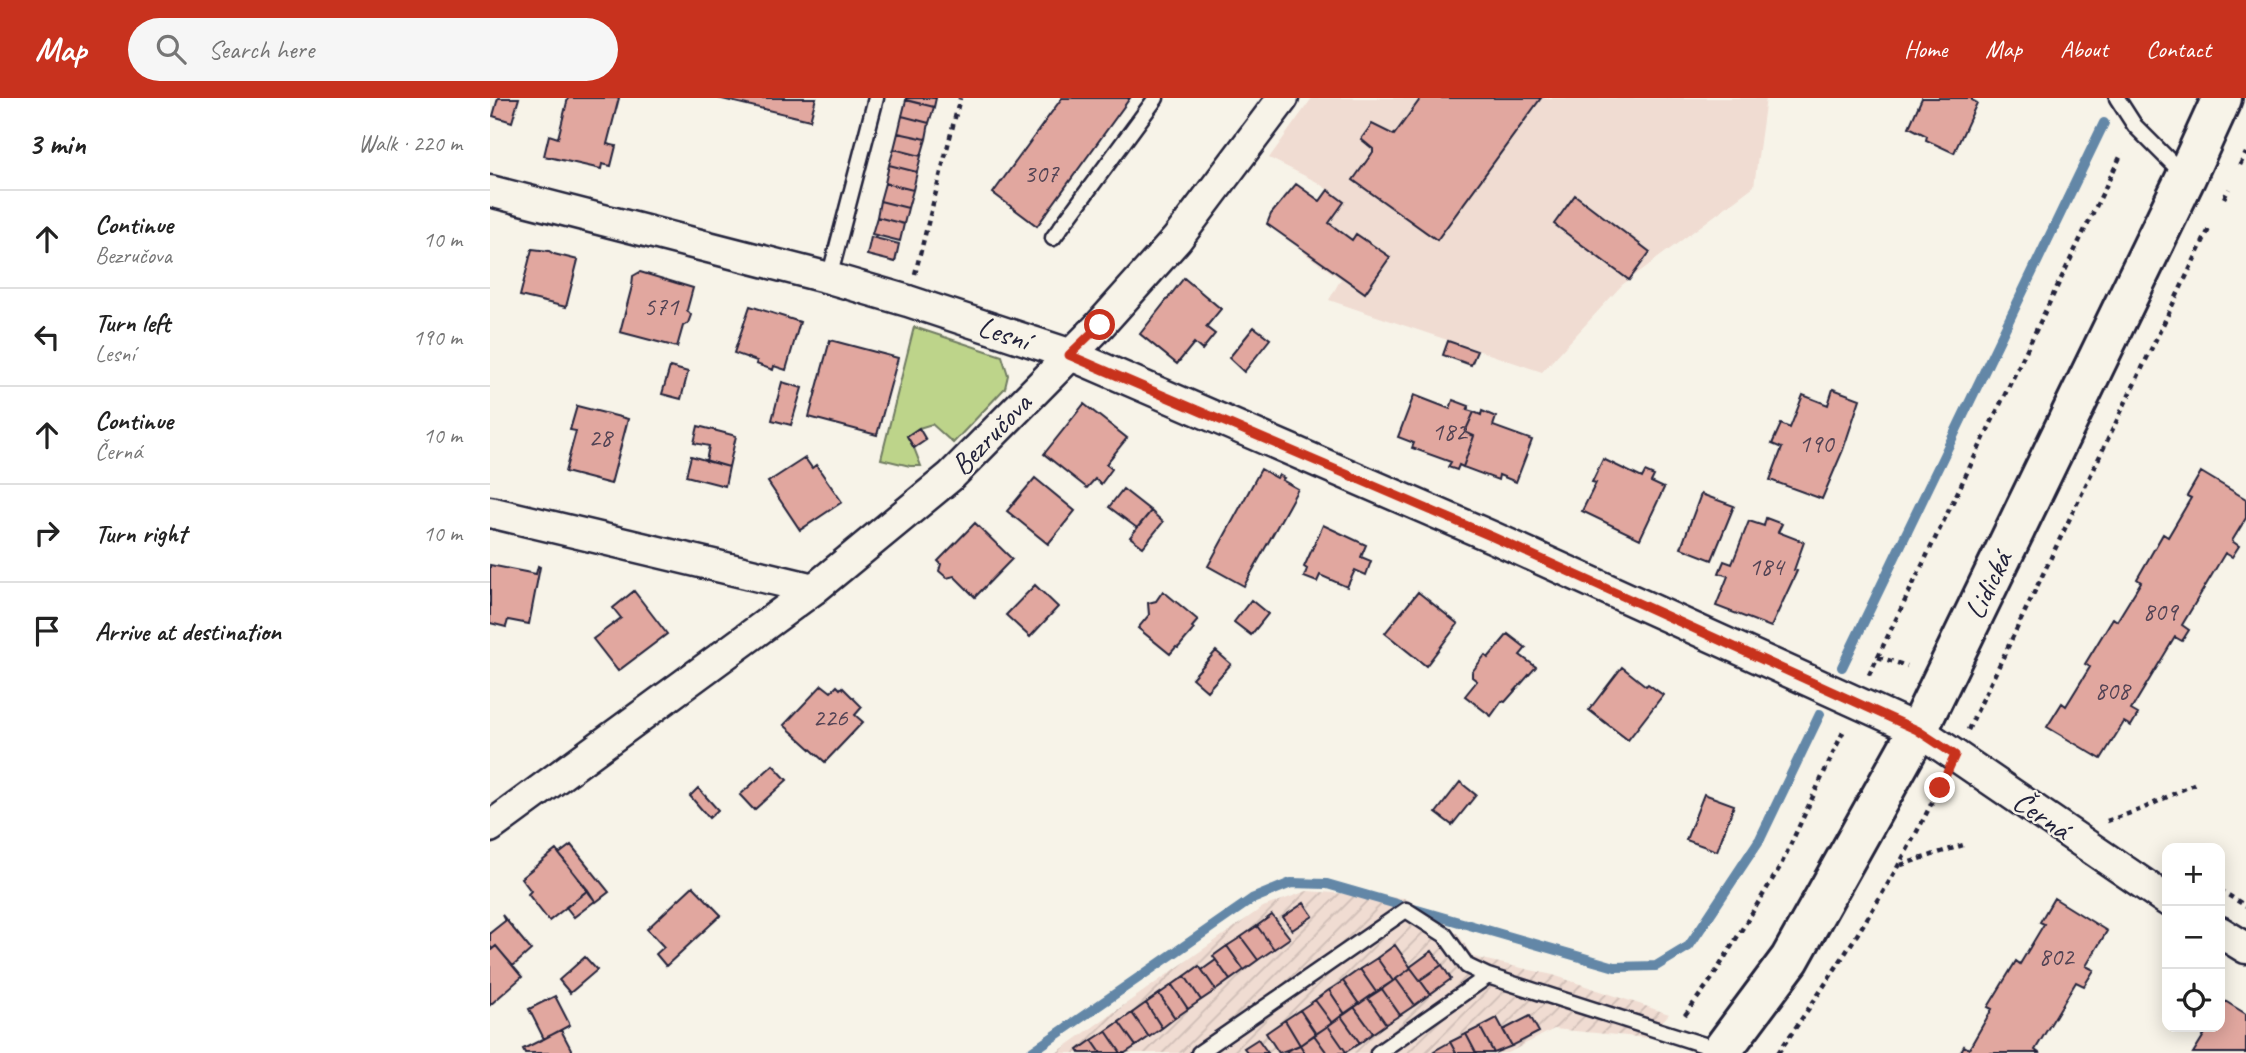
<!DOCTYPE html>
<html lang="en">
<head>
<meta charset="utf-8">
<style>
	:root { --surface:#fff; --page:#f6f6f6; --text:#222; --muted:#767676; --line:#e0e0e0; --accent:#c8321e }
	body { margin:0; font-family:Caveat,sans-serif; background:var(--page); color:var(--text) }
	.controls { position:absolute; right:21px; bottom:21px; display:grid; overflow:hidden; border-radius:14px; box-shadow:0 4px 18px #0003 }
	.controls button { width:63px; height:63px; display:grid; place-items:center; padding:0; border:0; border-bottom:2px solid var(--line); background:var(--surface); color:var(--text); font:35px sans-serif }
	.stop { position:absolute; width:21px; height:21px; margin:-16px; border:5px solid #c8321e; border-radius:50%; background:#fff }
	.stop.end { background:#c8321e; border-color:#fff; box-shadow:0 2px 7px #0008 }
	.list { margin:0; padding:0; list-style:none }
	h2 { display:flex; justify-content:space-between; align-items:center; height:91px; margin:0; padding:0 28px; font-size:30px }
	h2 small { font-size:23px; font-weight:400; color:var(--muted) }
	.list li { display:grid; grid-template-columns:46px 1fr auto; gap:21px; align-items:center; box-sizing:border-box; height:98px; padding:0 28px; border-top:2px solid var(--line) }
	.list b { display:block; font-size:26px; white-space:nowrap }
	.list p { margin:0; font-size:23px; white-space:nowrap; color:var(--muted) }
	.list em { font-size:23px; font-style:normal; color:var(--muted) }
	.icon { flex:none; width:38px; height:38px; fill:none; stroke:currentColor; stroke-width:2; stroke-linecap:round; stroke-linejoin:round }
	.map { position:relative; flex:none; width:1756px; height:955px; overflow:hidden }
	header { display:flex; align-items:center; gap:42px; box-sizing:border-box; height:98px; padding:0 35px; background:var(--accent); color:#fff }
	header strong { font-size:33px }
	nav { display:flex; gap:38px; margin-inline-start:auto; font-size:24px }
	.search { width:490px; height:63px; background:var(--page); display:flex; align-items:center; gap:18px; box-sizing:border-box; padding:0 24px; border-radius:38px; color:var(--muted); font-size:26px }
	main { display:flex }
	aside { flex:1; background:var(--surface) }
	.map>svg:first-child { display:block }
</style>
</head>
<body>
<header>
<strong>Map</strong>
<div class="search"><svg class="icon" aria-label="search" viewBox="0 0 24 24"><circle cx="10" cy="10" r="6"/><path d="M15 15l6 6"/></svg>Search here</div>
<nav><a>Home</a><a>Map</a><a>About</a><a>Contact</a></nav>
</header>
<main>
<aside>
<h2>3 min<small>Walk · 220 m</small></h2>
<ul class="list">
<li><svg class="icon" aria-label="ahead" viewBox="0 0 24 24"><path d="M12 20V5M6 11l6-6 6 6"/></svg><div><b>Continue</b><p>Bezručova</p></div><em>10 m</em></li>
<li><svg class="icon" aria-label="left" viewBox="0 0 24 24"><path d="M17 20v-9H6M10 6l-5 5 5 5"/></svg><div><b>Turn left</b><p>Lesní</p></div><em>190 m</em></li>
<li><svg class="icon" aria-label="ahead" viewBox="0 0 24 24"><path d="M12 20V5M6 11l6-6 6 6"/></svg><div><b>Continue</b><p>Černá</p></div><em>10 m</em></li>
<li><svg class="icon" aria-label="right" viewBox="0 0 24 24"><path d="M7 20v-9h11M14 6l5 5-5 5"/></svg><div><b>Turn right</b></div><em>10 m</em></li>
<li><svg class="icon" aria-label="arrive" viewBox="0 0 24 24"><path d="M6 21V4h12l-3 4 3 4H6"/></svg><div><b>Arrive at destination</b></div></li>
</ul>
</aside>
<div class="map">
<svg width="1756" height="955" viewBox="0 0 1756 955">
	<defs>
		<pattern id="industrial-furrows" width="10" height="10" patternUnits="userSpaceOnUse" patternTransform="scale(1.75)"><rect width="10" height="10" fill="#f0dcd2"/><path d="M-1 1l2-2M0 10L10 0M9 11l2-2" fill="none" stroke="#cebcb5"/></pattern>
	</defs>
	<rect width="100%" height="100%" fill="#f7f3e8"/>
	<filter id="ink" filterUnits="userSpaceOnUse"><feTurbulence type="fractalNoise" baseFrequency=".0143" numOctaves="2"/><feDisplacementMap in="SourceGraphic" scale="14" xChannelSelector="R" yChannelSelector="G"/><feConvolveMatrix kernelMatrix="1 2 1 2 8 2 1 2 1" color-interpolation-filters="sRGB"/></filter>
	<g filter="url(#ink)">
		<path fill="#f0dcd2" d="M 822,0 L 1276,0 L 1264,88 L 1132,187 L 1052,274 L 839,202 L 851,181 L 814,155 L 852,102 L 827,84 L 779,60 Z"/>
		<path fill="url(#industrial-furrows)" d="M 817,793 L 914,800 L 968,836 L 983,859 L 1063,877 L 1179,916 L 1158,940 L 1064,931 L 1018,955 L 566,955 L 773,809 Z"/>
		<path fill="#bdd48a" stroke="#707b62" stroke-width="2" d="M 424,229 L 512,258 L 518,277 L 515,290 L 463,345 L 442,326 L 429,330 L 417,338 L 424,350 L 431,368 L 420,368 L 391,361 Z"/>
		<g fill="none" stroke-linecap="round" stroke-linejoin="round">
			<path stroke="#6387a7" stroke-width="10" d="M 1352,569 L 1614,25
				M 540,955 L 762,801 L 801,785 L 837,786 L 1125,869 L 1166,868 L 1199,848 L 1270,741 L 1330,616"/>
		</g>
		<path fill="#e1a79f" stroke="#22223b" stroke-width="2" d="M 8,0 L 29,0 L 22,24 L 3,18 Z
			M 78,0 L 129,0 L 117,46 L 126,48 L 121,68 L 112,66 L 111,71 L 54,58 L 59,37 L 68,40 Z
			M 228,0 L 326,0 L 320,22 Z
			M 416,0 L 446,0 L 444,9 L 416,2 Z
			M 572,0 L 640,0 L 547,128 L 503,95 Z
			M 931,0 L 1051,0 L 947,142 L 863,82 L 883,54 L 883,51 L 871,41 L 882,26 L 904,37 Z
			M 1432,0 L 1482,0 L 1482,2 L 1487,5 L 1464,55 L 1436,42 L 1437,38 L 1419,29 Z
			M 416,2 L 444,9 L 439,25 L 412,18 Z
			M 412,18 L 439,25 L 436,41 L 408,35 Z
			M 408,35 L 436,41 L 431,58 L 404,51 Z
			M 404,51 L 431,58 L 427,74 L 399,67 Z
			M 399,67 L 427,74 L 423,92 L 395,85 Z
			M 395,85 L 423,92 L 418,110 L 390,103 Z
			M 806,86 L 830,103 L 838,92 L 854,104 L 839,125 L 862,142 L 866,136 L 900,159 L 875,195 L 777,126 L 781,116 Z
			M 1085,97 L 1160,154 L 1139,182 L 1064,126 Z
			M 390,103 L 418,110 L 414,126 L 387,119 Z
			M 387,119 L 414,126 L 410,143 L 382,136 Z
			M 381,139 L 409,146 L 405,164 L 377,157 Z
			M 42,151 L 59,153 L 64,156 L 88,162 L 76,209 L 30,198 Z
			M 150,174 L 203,190 L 197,212 L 201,217 L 198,225 L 193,228 L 187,249 L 130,234 L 142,188 L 143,178 Z
			M 694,180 L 731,211 L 716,229 L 725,236 L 712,252 L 704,245 L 687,266 L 650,236 Z
			M 260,208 L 310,224 L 296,272 L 284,268 L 283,272 L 266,266 L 267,263 L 244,255 Z
			M 764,229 L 780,241 L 754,274 L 739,260 Z
			M 340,242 L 408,260 L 387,337 L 319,319 Z
			M 958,243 L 987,253 L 981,267 L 953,257 Z
			M 180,269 L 198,274 L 191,301 L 172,296 Z
			M 292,284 L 312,290 L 301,327 L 282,322 Z
			M 1343,291 L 1370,301 L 1353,352 L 1332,401 L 1280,382 L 1292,350 L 1282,346 L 1291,326 L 1300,330 L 1313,297 L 1338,307 Z
			M 924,297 L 960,311 L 963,302 L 979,308 L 977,312 L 984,314 L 975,334 L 984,338 L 973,369 L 969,367 L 967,372 L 958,369 L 961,364 L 922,350 L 924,345 L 908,339 Z
			M 594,306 L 637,340 L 616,366 L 622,371 L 611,386 L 605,381 L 597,390 L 554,356 Z
			M 87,308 L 138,321 L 121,386 L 75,374 L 86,333 L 80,332 Z
			M 992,313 L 1006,319 L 1003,328 L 1042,342 L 1026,384 L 1009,377 L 1008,382 L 973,369 L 984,338 L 975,334 L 984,314 L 991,317 Z
			M 208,328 L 246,338 L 239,369 L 216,363 L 219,348 L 204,345 Z
			M 429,330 L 436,342 L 424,350 L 417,338 Z
			M 201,358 L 239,369 L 235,388 L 196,378 Z
			M 315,360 L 322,370 L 326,367 L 352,404 L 310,432 L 278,384 Z
			M 1113,361 L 1152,380 L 1155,374 L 1164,378 L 1161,384 L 1174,390 L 1150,441 L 1092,413 L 1106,385 L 1102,384 Z
			M 771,371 L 787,380 L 789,377 L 794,380 L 792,382 L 808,391 L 754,488 L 718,468 Z
			M 1711,374 L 1756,401 L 1756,420 L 1742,443 L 1749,448 L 1742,459 L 1735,455 L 1692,527 L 1699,532 L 1692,543 L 1685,539 L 1641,612 L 1648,616 L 1641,628 L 1634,624 L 1611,661 L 1557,629 L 1572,605 L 1576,608 L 1600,569 L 1595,566 L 1623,520 L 1627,523 L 1651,484 L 1647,481 L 1673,436 L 1678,439 L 1701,400 L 1697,398 Z
			M 545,380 L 585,413 L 558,446 L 517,413 Z
			M 633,391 L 661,413 L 647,430 L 619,409 Z
			M 1211,396 L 1244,408 L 1222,462 L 1191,450 Z
			M 661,413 L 673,424 L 653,449 L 640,439 Z
			M 1276,420 L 1292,426 L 1288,434 L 1314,444 L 1304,472 L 1307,473 L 1281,529 L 1226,508 L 1238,478 L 1229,475 L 1234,463 L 1242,466 L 1259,423 L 1274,428 Z
			M 485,425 L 522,461 L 485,499 L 464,478 L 457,480 L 449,473 L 451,466 L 448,463 Z
			M 833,427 L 876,447 L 871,459 L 881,463 L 876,477 L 865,472 L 857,489 L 830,477 L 827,484 L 814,479 L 817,471 L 814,469 Z
			M 0,467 L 46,476 L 48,468 L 50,469 L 39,526 L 18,522 L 16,529 L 0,525 Z
			M 545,487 L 568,509 L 540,539 L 516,517 Z
			M 144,493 L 177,536 L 128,573 L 103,541 L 131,520 L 123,510 Z
			M 673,493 L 708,522 L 702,529 L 704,531 L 688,550 L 686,549 L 680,556 L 648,530 L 659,517 L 658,505 L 666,503 Z
			M 928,494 L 968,526 L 936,568 L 895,535 Z
			M 761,502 L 778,516 L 761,537 L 744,524 Z
			M 1018,536 L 1036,550 L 1030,557 L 1046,569 L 1015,604 L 1012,603 L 1001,618 L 975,598 L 987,583 L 982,579 L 982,574 L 995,557 L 998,560 Z
			M 726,553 L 741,566 L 717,593 L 702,580 Z
			M 1132,569 L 1156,588 L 1158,586 L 1173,597 L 1138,642 L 1099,612 Z
			M 332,587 L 341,594 L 347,588 L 350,591 L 352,589 L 372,609 L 365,617 L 373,624 L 335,664 L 294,627 Z
			M 283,667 L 297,682 L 264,712 L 250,697 Z
			M 970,684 L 986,697 L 962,727 L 946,715 Z
			M 208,690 L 228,712 L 219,720 L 200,698 Z
			M 1214,696 L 1244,707 L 1227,753 L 1196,742 Z
			M 81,747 L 119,794 L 106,804 L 69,756 Z
			M 66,752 L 98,792 L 59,823 L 38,796 L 41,793 L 31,780 Z
			M 203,788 L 231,817 L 176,868 L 166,856 L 174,849 L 157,831 Z
			M 98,792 L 105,803 L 84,819 L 76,809 Z
			M 1564,800 L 1617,833 L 1596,868 L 1604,872 L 1594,888 L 1586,884 L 1545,952 L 1549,955 L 1470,955 L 1474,948 L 1479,951 L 1502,911 L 1498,909 L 1526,863 L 1530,866 L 1554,826 L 1550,824 Z
			M 814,805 L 823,818 L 802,832 L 793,819 Z
			M 12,817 L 41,852 L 23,868 L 6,848 L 2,851 L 0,848 L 0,835 L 15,823 Z
			M 782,817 L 800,840 L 784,851 L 767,828 Z
			M 767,828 L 784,851 L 768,862 L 751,839 Z
			M 751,839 L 768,862 L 754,872 L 737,848 Z
			M 905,847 L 921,870 L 903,883 L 887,860 Z
			M 6,848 L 32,879 L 0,907 L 0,853 Z
			M 737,848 L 754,872 L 740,882 L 723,858 Z
			M 942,853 L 952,867 L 930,882 L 920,869 Z
			M 95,859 L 107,872 L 80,895 L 69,882 Z
			M 887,860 L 903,883 L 886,894 L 870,871 Z
			M 726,862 L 740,882 L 726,892 L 712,872 Z
			M 952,867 L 961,881 L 940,896 L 930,882 Z
			M 709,868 L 726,892 L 711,902 L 695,878 Z
			M 921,870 L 940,896 L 925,907 L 906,881 Z
			M 870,871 L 886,894 L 869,906 L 853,883 Z
			M 695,878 L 711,902 L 698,911 L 682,887 Z
			M 906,881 L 925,907 L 910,917 L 892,891 Z
			M 853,883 L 869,906 L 855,916 L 839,892 Z
			M 682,887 L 698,911 L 685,920 L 669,896 Z
			M 892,891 L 910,917 L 896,926 L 878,900 Z
			M 839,892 L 855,916 L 842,925 L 825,902 Z
			M 669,896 L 685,920 L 672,930 L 656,905 Z
			M 65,898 L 80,927 L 54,941 L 39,911 Z
			M 878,900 L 896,926 L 883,935 L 864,909 Z
			M 825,902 L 842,925 L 826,936 L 810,912 Z
			M 1735,903 L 1756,916 L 1756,955 L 1703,955 L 1719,929 L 1730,929 L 1730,911 Z
			M 656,905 L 672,930 L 659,939 L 642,915 Z
			M 864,909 L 883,935 L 870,945 L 851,918 Z
			M 810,912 L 826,936 L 810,947 L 795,922 Z
			M 642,915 L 659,939 L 646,948 L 629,924 Z
			M 851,918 L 870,945 L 856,954 L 838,928 Z
			M 1040,918 L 1049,934 L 1022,948 L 1013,932 Z
			M 1007,920 L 1022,948 L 1004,955 L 990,929 Z
			M 795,922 L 810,947 L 789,955 L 776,935 Z
			M 629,924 L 646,948 L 635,955 L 631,955 L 616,933 Z
			M 838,928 L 856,954 L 854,955 L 837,955 L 824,937 Z
			M 990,929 L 1004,955 L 986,955 L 976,936 Z
			M 71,932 L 83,955 L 35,955 L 33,951 Z
			M 616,933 L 631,955 L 611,955 L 602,942 Z
			M 976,936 L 986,955 L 966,955 L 960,944 Z
			M 824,937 L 837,955 L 815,955 L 810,947 Z
			M 768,941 L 778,955 L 758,955 L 754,950 Z
			M 602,942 L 611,955 L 590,955 L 588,952 Z
			M 960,944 L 966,955 L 946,955 L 944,953 Z
			M 810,947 L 815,955 L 798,955 L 796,953 Z"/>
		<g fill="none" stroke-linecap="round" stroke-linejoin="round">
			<g stroke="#22223b" stroke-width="19">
				<path id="lane" d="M 1627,0 L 1645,28 L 1695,78
					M 563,140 L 666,0
					M 339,180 L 386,0
					M 709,955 L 916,812 L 955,837 L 977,868 L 998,878
					M 888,955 L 998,878 L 1230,952"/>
			</g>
			<g stroke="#22223b" stroke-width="35">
				<path id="street" d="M 0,93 L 339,180 L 418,203 L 579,256 L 1002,439 L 1428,632 L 1677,802
					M 0,414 L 324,491
					M 0,729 L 324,491 L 461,378 L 610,227 L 687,141 L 793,0
					M 1730,834 L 1756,850"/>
			</g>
			<g stroke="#22223b" stroke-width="44">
				<path id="secondary" d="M 1230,955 L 1300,861 L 1428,632 L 1696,79 L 1732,0"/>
			</g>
			<path stroke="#22223b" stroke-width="4.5" stroke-dasharray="5 5" stroke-linecap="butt" d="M 1750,67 L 1756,55
				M 1734,100 L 1739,91
				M 425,176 L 470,0
				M 1388,559 L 1417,568
				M 1379,577 L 1632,55
				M 1478,632 L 1719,131
				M 1617,723 L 1652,711 L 1706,685
				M 1411,767 L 1476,746
				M 1730,792 L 1756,808
				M 1195,917 L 1221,882 L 1290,769 L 1354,632
				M 1288,955 C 1349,868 1406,780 1452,684"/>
			<use href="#lane" stroke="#f7f3e8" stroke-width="14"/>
			<use href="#street" stroke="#f7f3e8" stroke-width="30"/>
			<use href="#secondary" stroke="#f7f3e8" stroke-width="38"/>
		</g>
	</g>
	<g fill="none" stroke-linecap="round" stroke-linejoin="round" filter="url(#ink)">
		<path stroke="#c8321e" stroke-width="9" d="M 610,227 L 579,257 L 1003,439 L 1427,632 L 1465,657 L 1450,690"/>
	</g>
	<g text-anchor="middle" stroke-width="5" stroke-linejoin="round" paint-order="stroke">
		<g font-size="26" fill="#524354">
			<text x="551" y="84">307</text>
			<text x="171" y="217">571</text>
			<text x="959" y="342">182</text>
			<text x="110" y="348">28</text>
			<text x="1326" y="354">190</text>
			<text x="1276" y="477">184</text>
			<text x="1670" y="522">809</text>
			<text x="1622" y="601">808</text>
			<text x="340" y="628">226</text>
			<text x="1566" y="867">802</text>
		</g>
		<g font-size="30" fill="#22223b" stroke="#f7f3e8">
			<text transform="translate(514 235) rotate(18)" y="10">Lesní</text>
			<text transform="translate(501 336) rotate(-46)" y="10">Bezručova</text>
			<text transform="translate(1498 487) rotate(-64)" y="10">Lidická</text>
			<text transform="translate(1552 717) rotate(34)" y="10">Černá</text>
		</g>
	</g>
</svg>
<div class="controls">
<button>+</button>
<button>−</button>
<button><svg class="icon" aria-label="locate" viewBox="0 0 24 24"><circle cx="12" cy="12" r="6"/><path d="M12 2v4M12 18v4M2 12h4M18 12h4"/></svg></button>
</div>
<div class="stop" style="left:610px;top:227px"></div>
<div class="stop end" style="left:1450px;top:690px"></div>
</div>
</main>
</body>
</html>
